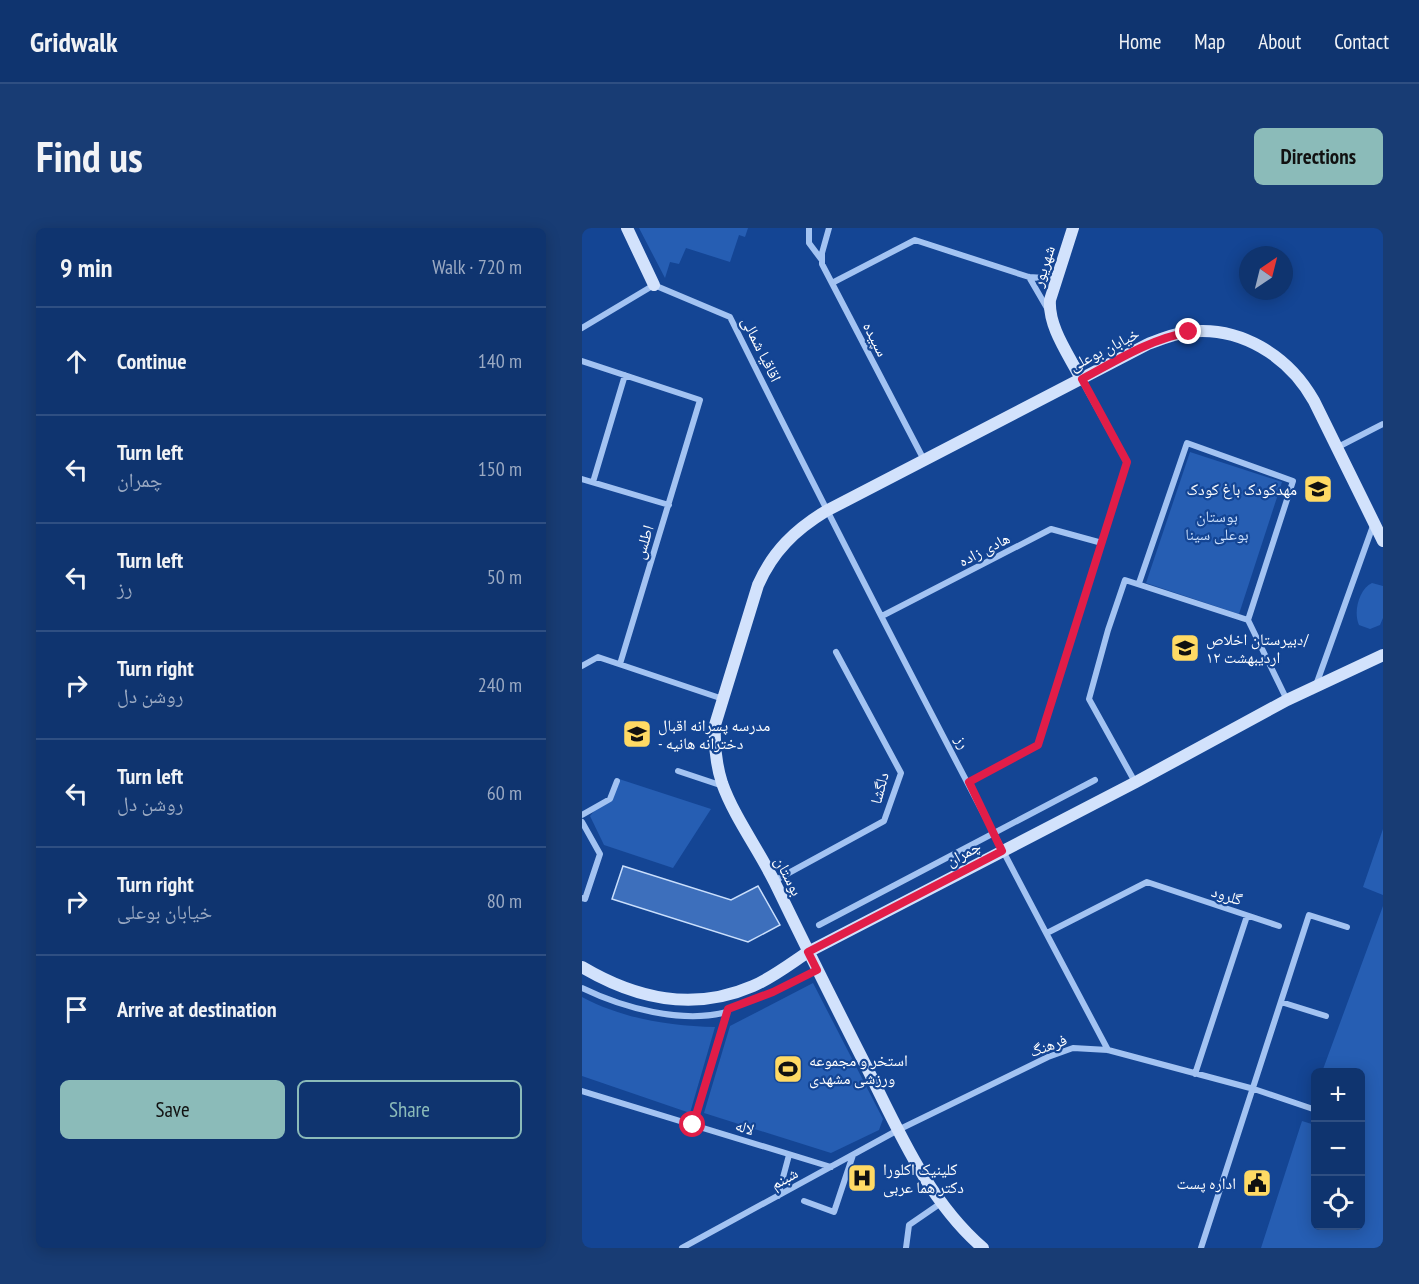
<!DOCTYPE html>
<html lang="en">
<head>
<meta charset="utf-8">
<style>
	:root { --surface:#0f346f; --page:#183c74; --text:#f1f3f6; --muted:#9baac3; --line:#2f4f82; --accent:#8bbbb9 }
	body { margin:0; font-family:"PT Sans Narrow","Noto Naskh Arabic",sans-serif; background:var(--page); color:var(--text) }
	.controls { position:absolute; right:18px; bottom:18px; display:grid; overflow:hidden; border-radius:9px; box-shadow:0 3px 15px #0003 }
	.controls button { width:54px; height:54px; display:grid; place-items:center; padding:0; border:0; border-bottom:2px solid var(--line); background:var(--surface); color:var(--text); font:30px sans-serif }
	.compass { position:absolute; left:657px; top:18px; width:54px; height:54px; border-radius:50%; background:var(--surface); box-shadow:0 3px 15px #0003; rotate:35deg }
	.stop { position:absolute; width:18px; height:18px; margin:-14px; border:4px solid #e11d48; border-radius:50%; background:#fff }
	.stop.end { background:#e11d48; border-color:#fff; box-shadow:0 2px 6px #0008 }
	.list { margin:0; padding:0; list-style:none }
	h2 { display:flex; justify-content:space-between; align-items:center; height:78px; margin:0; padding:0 24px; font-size:26px }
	h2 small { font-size:20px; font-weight:400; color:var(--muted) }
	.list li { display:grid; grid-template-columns:39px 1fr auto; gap:18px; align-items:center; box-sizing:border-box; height:108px; padding:0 24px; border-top:2px solid var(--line) }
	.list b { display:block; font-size:22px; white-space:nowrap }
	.list p { margin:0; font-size:20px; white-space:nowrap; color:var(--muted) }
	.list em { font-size:20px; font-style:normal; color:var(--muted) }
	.actions { display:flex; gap:12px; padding:18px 24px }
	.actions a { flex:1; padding:14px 0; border:2px solid var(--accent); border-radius:9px; text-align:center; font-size:21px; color:var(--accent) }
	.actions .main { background:var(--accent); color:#111 }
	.icon { flex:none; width:33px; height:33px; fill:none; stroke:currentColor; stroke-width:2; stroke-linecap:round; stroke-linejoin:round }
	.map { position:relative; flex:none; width:801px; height:1020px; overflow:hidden; border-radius:9px }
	header { display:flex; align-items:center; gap:36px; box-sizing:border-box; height:84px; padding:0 30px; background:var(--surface); border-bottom:2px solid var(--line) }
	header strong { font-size:28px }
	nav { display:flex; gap:33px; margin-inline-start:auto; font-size:21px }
	.intro { display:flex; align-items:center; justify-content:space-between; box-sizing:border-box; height:144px; padding:0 36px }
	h1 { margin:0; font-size:42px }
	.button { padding:15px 27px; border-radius:9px; background:var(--accent); color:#111; font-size:21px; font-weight:700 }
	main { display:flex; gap:36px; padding:0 36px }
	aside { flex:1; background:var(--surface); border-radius:9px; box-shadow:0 3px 15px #0003 }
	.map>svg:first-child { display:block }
</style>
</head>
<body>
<header>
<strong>Gridwalk</strong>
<nav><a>Home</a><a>Map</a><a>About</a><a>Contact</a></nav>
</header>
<div class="intro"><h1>Find us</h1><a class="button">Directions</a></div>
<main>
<aside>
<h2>9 min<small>Walk · 720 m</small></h2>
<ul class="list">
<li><svg class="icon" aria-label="ahead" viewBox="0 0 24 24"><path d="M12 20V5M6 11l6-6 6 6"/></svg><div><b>Continue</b></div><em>140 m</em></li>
<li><svg class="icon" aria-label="left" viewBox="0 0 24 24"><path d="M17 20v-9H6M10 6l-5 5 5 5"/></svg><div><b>Turn left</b><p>چمران</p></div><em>150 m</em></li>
<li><svg class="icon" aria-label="left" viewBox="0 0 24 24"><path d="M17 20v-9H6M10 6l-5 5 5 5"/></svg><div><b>Turn left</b><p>رز</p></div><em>50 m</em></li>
<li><svg class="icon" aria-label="right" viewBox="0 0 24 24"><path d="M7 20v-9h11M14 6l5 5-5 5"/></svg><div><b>Turn right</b><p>روشن دل</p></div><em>240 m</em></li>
<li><svg class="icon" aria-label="left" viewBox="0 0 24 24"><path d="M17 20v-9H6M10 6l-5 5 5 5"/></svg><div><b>Turn left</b><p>روشن دل</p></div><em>60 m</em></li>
<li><svg class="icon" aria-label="right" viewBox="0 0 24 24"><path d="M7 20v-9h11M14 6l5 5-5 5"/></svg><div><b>Turn right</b><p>خیابان بوعلی</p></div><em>80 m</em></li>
<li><svg class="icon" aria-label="arrive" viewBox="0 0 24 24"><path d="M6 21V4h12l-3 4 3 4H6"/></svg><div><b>Arrive at destination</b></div></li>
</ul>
<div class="actions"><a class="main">Save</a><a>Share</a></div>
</aside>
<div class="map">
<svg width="801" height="1020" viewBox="0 0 801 1020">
	<rect width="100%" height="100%" fill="#144594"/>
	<path fill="#265eb3" d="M 57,0 L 166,0 L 163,9 L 157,7 L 148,34 L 104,20 L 97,36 L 88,34 L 83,50 Z
		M 608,224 L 700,254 L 657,386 L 564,355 Z
		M 790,355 L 801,358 L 801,390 L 798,397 L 788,401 L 777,397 C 771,384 777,361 790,355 Z
		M 37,551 L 129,581 L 91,640 L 22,617 L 8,588 L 13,582 L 30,573 Z
		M 801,601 L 801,667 L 781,659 Z
		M 801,678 L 801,1020 L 679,1020 L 720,893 L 733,897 L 734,998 L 778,998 L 780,885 L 778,844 L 740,844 Z
		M 231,755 L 301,891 L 297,902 L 249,925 L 122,885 L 148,798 Z
		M 0,769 C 41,791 88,798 133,799 L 108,885 L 0,848 Z"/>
	<path fill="#3d6fbc" stroke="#cadffc" stroke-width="1.5" d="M 41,638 L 149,672 L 176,658 L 198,697 L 166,714 L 30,671 Z"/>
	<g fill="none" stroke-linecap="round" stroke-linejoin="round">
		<path stroke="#a3c3f2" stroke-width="6" d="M 227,0 L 227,15 L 239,31
			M 247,0 L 240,25 L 240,36 L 342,232
			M 447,49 L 465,80
			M 250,55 L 333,12 L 447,49 L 463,50 L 475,46
			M 0,100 L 72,57 L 148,89 C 270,335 397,579 526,822
			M 0,133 L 118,172 L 38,436
			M 756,219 L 801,196
			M 0,251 L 87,277
			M 11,254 L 43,147
			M 557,355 L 605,215 L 711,253 L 666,392 L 705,472
			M 300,388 L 469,301 L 520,315
			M 0,438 L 16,429 L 141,471
			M 734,457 L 792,295
			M 96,543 L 141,558
			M 387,554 L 456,517 L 545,234 L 499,151
			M 553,554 L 507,471 L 526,402 L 543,352 L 666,392
			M 0,587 L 28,571 L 35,553
			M 0,594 L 18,626 L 3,671 L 0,670
			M 192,653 L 302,593 L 319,545 L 254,424
			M 237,697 L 513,552
			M 465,705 L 565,654 L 697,698
			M 0,760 C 41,780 100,796 145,784
			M 699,774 L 744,788
			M 613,846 L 665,688
			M 0,863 L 249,939
			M 111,897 L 146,781 L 191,764 L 235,742
			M 196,968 L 207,927
			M 222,973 L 252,984 L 271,927
			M 100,1020 L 316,902 L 466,829 L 491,820 L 526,822 L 672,861 L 734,882
			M 324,1020 L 327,997 L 359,975
			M 619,1020 L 727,687 L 765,699"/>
		<path stroke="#d2e2fc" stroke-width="12" d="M 45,0 L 72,57
			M 491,0 L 468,72 C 466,99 487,127 499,151
			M 0,739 C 54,771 111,784 171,758 C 190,750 208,736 226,724 L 554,554 L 705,472 L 801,427
			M 401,1020 C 345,972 315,899 282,834 C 252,775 222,715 193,655 C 177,622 152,589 140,555 C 134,536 132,517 133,497 L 176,357 C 191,323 213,302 244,283 L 566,116 C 579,111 591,106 605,104 C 658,97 707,128 732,173 L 801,313"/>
	</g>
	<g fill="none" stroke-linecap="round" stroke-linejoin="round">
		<path stroke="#e11d48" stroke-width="8" d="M 111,897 L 146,781 L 191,764 L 235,742 L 226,724 L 420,623 L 387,554 L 456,517 L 545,234 L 500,151 C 534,133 568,111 607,104"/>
	</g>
	<defs>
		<g id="school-square" transform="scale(1.5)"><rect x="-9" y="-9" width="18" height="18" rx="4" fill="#ffda64" stroke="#144594"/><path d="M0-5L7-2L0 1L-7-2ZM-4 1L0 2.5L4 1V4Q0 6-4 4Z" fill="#111"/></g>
		<g id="stadium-square" transform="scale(1.5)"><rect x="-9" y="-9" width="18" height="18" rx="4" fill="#ffda64" stroke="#144594"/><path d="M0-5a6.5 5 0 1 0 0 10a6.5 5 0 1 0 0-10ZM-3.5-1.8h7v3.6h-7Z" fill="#111"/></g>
		<g id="hospital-square" transform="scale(1.5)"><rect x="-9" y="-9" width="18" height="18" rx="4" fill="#ffda64" stroke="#144594"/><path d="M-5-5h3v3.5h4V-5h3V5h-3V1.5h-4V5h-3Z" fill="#111"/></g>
		<g id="civic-square" transform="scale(1.5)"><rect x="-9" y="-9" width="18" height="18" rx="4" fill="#ffda64" stroke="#144594"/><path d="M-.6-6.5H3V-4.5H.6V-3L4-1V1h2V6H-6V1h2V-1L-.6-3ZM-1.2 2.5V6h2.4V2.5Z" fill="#111"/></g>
	</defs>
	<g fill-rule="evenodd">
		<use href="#school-square" x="736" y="261"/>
		<use href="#school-square" x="603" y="420"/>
		<use href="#school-square" x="55" y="506"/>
		<use href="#stadium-square" x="206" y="841"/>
		<use href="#hospital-square" x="280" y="950"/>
		<use href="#civic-square" x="675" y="955"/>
	</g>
	<g text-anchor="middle" stroke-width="4.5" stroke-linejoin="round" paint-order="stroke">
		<g font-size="16" fill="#fff" stroke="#144594">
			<text transform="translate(461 38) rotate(-72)" y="6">شهریور</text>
			<text transform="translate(294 111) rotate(63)" y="6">سپیده</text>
			<text transform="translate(180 121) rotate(64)" y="6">اقاقیا شمالی</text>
			<text transform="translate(522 121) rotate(-27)" y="6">خیابان بوعلی</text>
			<text transform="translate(61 314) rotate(-73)" y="6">اطلس</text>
			<text transform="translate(402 321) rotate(-27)" y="6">هادی زاده</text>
			<text transform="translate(381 514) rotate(62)" y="6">رز</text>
			<text transform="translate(297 560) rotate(-75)" y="6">دلگشا</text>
			<text transform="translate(381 625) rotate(-28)" y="6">چمران</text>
			<text transform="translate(207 648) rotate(63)" y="6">بوستان</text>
			<text transform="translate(645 667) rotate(18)" y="6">گلرود</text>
			<text transform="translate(466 817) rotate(-20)" y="6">فرهنگ</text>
			<text transform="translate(163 899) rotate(18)" y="6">لاله</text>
			<text transform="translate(202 950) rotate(-29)" y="6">شبنم</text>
		</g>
		<g font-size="16" fill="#fff" stroke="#144594" text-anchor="start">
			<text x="715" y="267" text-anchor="end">مهدکودک باغ کودک</text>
			<text x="624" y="417">دبیرستان اخلاص/<tspan x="624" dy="18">۱۲ اردیبهشت</tspan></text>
			<text x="76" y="503">مدرسه پسرانه اقبال<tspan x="76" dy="18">- دخترانه هانیه</tspan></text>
			<text x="227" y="838">استخر و مجموعه<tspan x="227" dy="18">ورزشی مشهدی</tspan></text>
			<text x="301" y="947">کلینیک اکلورا<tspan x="301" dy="18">دکتر هما عربی</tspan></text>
			<text x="654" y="961" text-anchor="end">اداره پست</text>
		</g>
		<g font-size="16" fill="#cadffc" stroke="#144594">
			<text x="635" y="294">بوستان<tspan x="635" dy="18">بوعلی سینا</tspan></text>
		</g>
	</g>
</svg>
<div class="controls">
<button>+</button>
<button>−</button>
<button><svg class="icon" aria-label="locate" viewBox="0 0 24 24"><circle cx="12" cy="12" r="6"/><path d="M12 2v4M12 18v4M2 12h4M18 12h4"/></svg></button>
</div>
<svg class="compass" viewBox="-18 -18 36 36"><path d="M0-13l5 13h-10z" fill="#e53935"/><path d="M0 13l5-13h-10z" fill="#9baac3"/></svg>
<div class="stop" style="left:111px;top:897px"></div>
<div class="stop end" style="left:607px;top:104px"></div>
</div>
</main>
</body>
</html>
